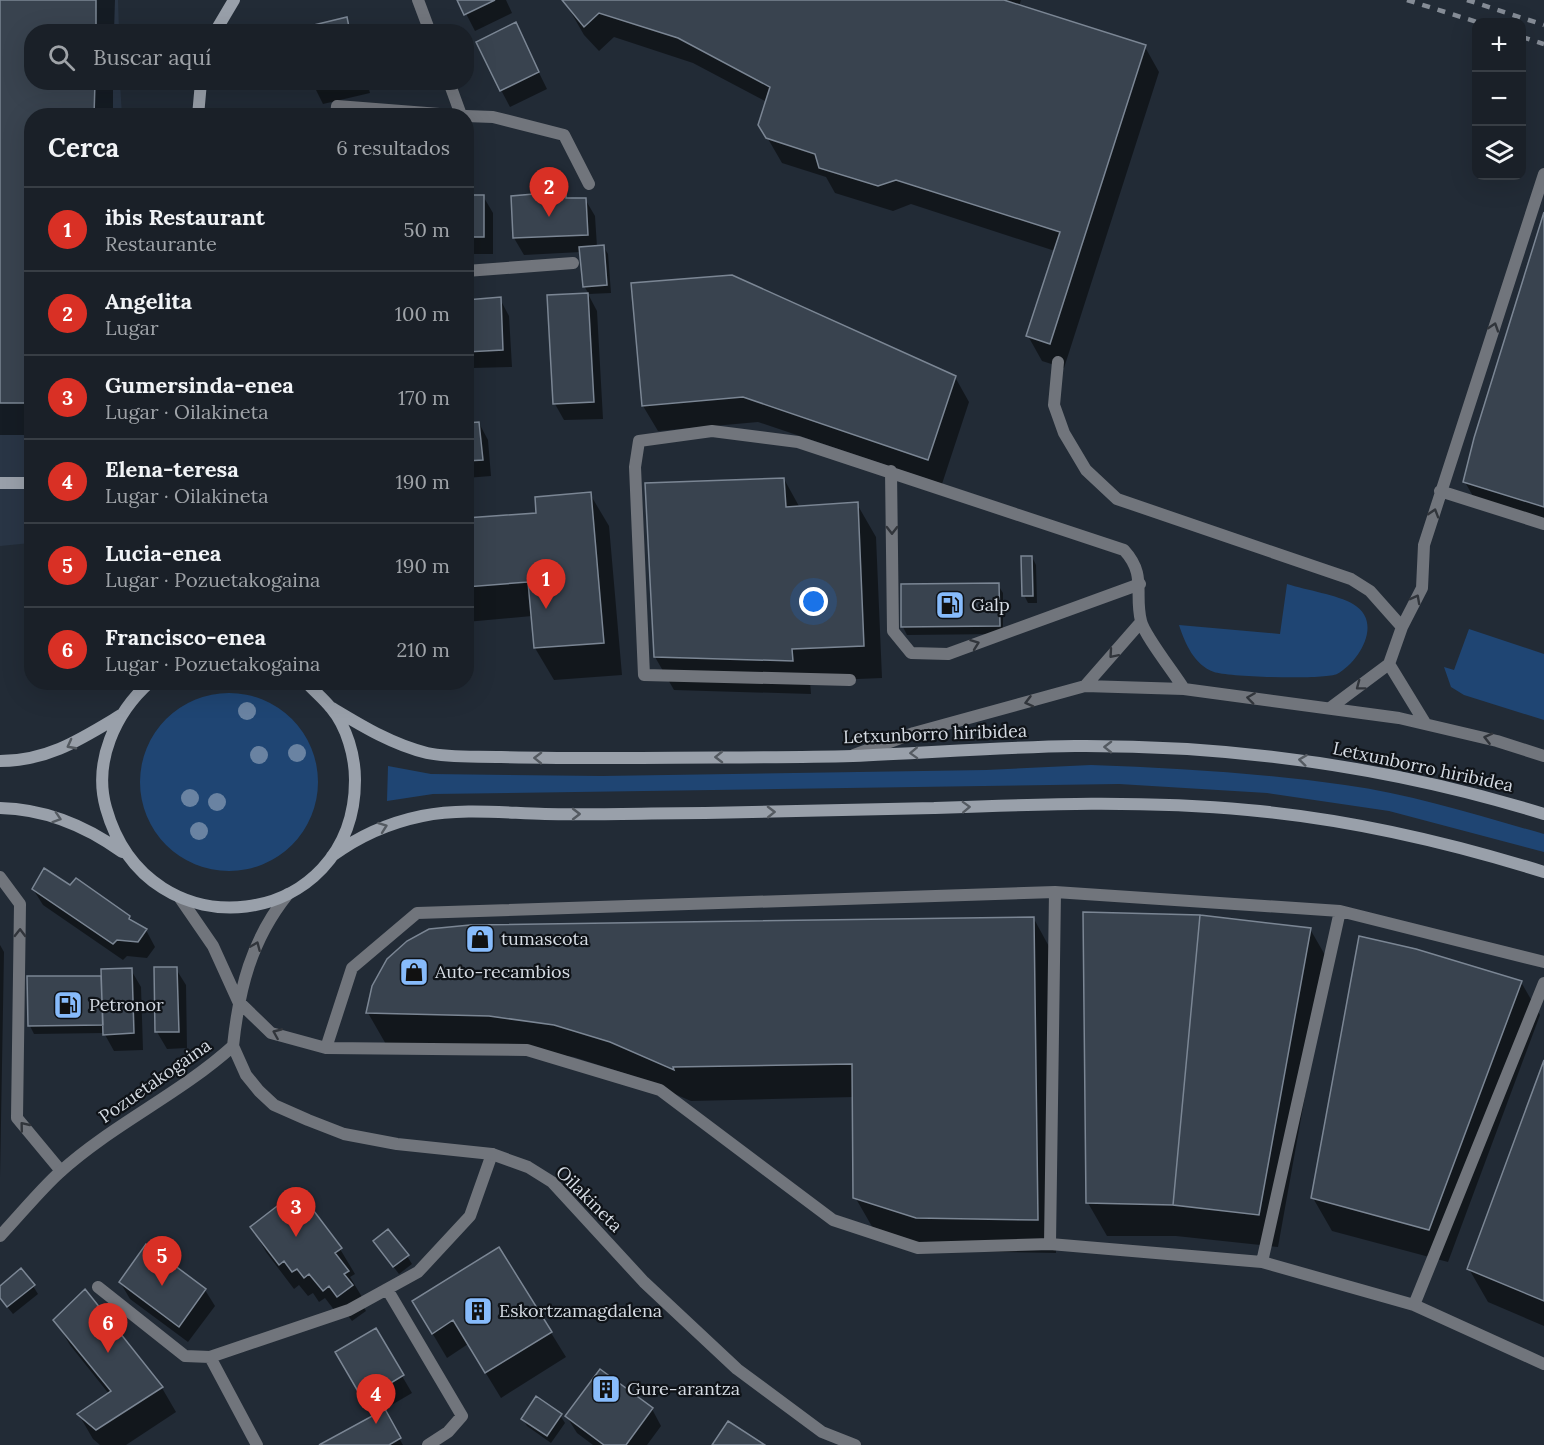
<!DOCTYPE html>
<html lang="es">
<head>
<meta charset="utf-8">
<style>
	:root { --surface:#1a2028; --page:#272d34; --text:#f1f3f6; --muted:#9fa3a8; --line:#383e45; --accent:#d93025 }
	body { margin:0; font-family:Lora,serif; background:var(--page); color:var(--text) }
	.controls { position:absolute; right:18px; top:18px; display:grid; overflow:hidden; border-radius:12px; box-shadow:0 6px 24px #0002 }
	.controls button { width:54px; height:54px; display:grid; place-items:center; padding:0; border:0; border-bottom:2px solid var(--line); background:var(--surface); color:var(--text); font:30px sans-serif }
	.you { position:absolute; left:814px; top:602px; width:21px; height:21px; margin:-15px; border:4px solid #fff; border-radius:50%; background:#1a73e8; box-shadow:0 0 0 9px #1a73e833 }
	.badge { display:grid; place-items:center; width:39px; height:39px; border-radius:50%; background:var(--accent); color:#fff; font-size:20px; font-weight:700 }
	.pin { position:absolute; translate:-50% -50px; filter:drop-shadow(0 2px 3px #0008) }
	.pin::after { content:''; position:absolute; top:32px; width:21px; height:18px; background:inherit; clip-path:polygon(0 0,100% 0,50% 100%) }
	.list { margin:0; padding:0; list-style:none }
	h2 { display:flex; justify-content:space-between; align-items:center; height:78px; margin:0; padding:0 24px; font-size:26px }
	h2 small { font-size:20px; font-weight:400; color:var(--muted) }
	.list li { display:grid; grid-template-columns:39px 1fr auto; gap:18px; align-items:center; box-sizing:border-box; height:84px; padding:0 24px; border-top:2px solid var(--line) }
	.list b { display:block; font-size:22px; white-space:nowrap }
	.list p { margin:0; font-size:20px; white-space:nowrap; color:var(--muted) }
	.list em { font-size:20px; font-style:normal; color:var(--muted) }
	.icon { flex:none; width:33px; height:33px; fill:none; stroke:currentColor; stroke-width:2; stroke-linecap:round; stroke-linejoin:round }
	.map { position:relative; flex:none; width:1544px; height:1445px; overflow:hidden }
	.search { position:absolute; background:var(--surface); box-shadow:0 6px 24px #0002; left:24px; top:24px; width:450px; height:66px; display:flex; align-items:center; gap:15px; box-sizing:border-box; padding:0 21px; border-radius:24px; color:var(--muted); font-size:22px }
	.panel { position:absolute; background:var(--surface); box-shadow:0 6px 24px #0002; left:24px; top:108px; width:450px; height:582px; border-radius:24px }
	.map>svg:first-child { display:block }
</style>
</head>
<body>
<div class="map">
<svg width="1544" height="1445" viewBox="0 0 1544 1445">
	<rect width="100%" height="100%" fill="#222b36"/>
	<path fill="#293545" d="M 0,0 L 118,0 L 119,31 L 32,32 L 32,82 L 120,83 L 122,115 L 32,116 L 31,543 L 0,546 Z"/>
	<path fill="#1f4573" d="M 1287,584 C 1306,590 1338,595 1353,604 C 1384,622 1359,662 1337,674 C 1324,680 1228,677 1214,672 C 1194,665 1185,643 1179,625 L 1280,634 Z
		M 1469,629 L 1544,654 L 1544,720 L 1464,695 L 1451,687 L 1444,667 L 1454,670 Z
		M140 782a89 89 0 1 1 178 0a89 89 0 1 1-178 0Z
		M 1091,765 C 1176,768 1261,773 1345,785 C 1412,794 1479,816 1544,834 L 1544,852 L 1389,811 L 1267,793 L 1119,784 L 433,794 L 387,801 L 388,766 L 431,774 L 602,776 L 986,770 Z"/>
	<path fill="#0007" d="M 0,0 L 115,0 L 114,32 L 32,32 L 32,82 L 113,82 L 113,116 L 32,116 L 32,435 L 0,435 Z
		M 459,0 L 506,0 L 512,13 L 475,31 Z
		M 564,0 L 1021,0 L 1019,6 L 1145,47 L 1159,72 L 1064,368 L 1042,361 L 1028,336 L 1055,251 L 911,204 L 893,211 L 835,193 L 826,177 L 782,163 L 760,125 L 767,102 L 693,63 L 614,37 L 599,51 L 584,35 Z
		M 515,24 L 547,89 L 510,107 L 501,90 Z
		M 312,82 L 367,82 L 370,93 L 323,104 Z
		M 565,195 L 567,200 L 585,199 L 595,216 L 597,247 L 603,246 L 608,254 L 611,293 L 588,294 L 597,311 L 603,419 L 564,420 L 555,404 L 549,297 L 589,294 L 584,286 L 581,252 L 524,255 L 514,238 Z
		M 466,196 L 483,196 L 493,213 L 493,254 L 468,254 L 469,267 L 466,268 Z
		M 1544,217 L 1544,527 L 1479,507 L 1465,482 Z
		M 500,299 L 509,316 L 512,367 L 473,368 L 466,358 L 466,301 Z
		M 955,377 L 969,402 L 942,484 L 758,422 L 658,431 L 643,406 Z
		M 479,423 L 488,440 L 491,476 L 466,478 L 466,424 Z
		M 784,479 L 800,508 L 857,504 L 876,537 L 882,678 L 810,681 L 811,694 L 674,690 L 655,657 Z
		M 590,494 L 609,526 L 622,675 L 554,680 L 535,648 L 532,616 L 466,622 L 466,520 L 538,514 Z
		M 1032,557 L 1036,565 L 1037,603 L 1028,603 L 1024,595 Z
		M 998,585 L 1003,593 L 1003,634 L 907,635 L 903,627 Z
		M 70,887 L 129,917 L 133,923 L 146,930 L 155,947 L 147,958 L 127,956 L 123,960 L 43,905 L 33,889 Z
		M 1034,919 L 1052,952 L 1056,1253 L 936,1251 L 874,1230 L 855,1197 L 854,1097 L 691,1101 L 630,1075 L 574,1057 L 508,1048 L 387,1046 L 368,1013 L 373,986 Z
		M 1310,929 L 1329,962 L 1278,1247 L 1176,1236 L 1107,1236 L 1088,1203 Z
		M 0,945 L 4,952 L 0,1178 Z
		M 176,969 L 186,985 L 187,1048 L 167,1049 L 157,1032 Z
		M 131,970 L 141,987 L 143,1050 L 114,1051 L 104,1033 L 34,1034 L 30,1026 L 29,978 L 103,977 Z
		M 1521,982 L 1540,1015 L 1448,1262 L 1332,1231 L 1313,1198 Z
		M 1544,1064 L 1544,1326 L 1488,1302 L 1469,1269 Z
		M 252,1227 L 340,1249 L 355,1274 L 350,1277 L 362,1297 L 359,1299 L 366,1311 L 352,1321 L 344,1310 L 338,1315 L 325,1298 L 319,1302 L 313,1293 L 308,1296 L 299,1285 L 294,1289 L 266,1252 Z
		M 380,1249 L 407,1256 L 412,1264 L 399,1274 Z
		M 499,1249 L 566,1357 L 501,1398 L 468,1344 L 447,1358 L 428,1326 Z
		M 120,1282 L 205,1290 L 215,1306 L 188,1342 L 130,1299 Z
		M 33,1286 L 38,1294 L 13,1314 L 0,1298 L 0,1288 Z
		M 55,1320 L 162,1388 L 176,1412 L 126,1445 L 100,1445 L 93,1439 L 79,1415 L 109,1394 L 70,1345 Z
		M 375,1330 L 412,1393 L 383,1410 L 403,1445 L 322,1445 L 375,1416 L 337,1352 Z
		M 652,1409 L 661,1426 L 647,1445 L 593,1445 L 577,1433 L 567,1417 Z
		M 560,1415 L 565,1423 L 551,1443 L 527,1426 L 523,1419 Z"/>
	<path fill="#39434f" stroke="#7b8694" stroke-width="1.5" d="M 0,0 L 96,0 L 96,32 L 32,32 L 32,82 L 95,82 L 94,116 L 32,116 L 32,403 L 0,403 Z
		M 457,0 L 495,0 L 464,15 Z
		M 562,0 L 1004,0 L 1146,45 L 1050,344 L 1026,336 L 1060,232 L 896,180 L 878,186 L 819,168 L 815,154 L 766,138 L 758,125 L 770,87 L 678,38 L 599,13 L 584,27 Z
		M 347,17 L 350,32 L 297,32 L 297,29 Z
		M 516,22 L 539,72 L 500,91 L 476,42 Z
		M 310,82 L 335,82 L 312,88 Z
		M 534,194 L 566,194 L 566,198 L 586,198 L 588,235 L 513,238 L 511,196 Z
		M 466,195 L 484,195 L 484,237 L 466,237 Z
		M 1544,212 L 1544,507 L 1463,482 L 1474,438 Z
		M 604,245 L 607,285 L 583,287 L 579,247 Z
		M 732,275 L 956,376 L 928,460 L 743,397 L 642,406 L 631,283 Z
		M 588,293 L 594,402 L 553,404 L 547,295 Z
		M 501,297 L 503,350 L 466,352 L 466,300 Z
		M 479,422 L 483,460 L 466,461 L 466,423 Z
		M 784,478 L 786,507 L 858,502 L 864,646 L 792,649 L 793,661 L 654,657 L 645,483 Z
		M 591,492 L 604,643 L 534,648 L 528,582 L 466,587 L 466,518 L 536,513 L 535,497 Z
		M 1021,556 L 1032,556 L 1033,596 L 1022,596 Z
		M 999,583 L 1000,626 L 901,627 L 901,584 Z
		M 44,868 L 70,885 L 76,878 L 130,916 L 129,919 L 147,929 L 138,942 L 117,940 L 113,944 L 32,889 Z
		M 1083,912 L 1200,915 L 1173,1205 L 1086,1203 Z
		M 1200,915 L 1311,928 L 1259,1215 L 1173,1205 Z
		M 1034,917 L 1038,1220 L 916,1218 L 853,1198 L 852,1064 L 673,1067 L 674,1070 L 610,1042 L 554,1025 L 489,1016 L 366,1013 L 372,986 L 387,959 L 407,941 L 429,929 L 470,925 Z
		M 1359,936 L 1416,949 L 1522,981 L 1429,1230 L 1311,1198 Z
		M 154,967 L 177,967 L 179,1032 L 155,1032 Z
		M 132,968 L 134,1033 L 103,1035 L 101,969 Z
		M 27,976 L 101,976 L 103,1025 L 28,1026 Z
		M 1544,1060 L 1544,1301 L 1467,1269 Z
		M 298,1190 L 342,1248 L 335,1253 L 349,1271 L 344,1274 L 353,1285 L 337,1297 L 329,1286 L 323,1291 L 309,1274 L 304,1278 L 297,1269 L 292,1272 L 284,1261 L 279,1265 L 250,1227 Z
		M 388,1229 L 409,1255 L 393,1267 L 373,1241 Z
		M 146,1244 L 206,1289 L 179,1327 L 119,1282 Z
		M 499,1247 L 552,1332 L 485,1373 L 453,1320 L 432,1334 L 412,1301 Z
		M 21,1268 L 35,1285 L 7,1307 L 0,1298 L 0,1286 Z
		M 85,1289 L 163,1387 L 96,1430 L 77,1414 L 111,1391 L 53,1320 Z
		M 376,1328 L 404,1375 L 363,1400 L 335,1352 Z
		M 600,1369 L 653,1408 L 626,1445 L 604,1445 L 565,1416 Z
		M 536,1396 L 562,1414 L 547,1436 L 521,1419 Z
		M 385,1409 L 401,1438 L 389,1445 L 319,1445 Z
		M 728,1421 L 765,1445 L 712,1445 Z"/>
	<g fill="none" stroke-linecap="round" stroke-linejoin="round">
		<path stroke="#71757c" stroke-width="12" d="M 418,0 L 430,32
			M 449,82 L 461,115
			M 336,116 L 337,106 L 465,116
			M 466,116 L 493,117 L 564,135 L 589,184
			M 466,271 L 573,263
			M 1058,362 L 1054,405 L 1064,433 L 1086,470 L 1117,499 L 1351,579 L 1370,591 L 1402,627 L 1389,664 L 1330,708
			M 891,471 L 893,631 L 911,653 L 948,654 L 1140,584
			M 1440,491 L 1544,524
			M 1402,627 L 1422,588 L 1424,545 L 1544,174
			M 1389,664 L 1425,723
			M 850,680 L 644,675 L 635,467 L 639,441 L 712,431 L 798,442 L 1124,550 C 1147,575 1134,593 1141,621 C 1144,635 1175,674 1184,689
			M 1085,686 L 1141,622
			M 854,755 L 914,733 L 1085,686 L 1184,689 L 1399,718 L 1497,741 L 1544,756
			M 0,877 L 20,904 L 17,1118 L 61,1171
			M 98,1287 L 185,1356 L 210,1357 L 349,1310 L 418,1272 L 470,1216 L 492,1154
			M 387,1289 L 462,1416 L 448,1432 L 428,1445
			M 210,1357 L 257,1445"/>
		<path stroke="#71757c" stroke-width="12" d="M 180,898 L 213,946 L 238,1001 L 271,1033 L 326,1048 L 527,1050 L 660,1090 L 833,1220 L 918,1248 L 1050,1244 L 1262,1262 L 1414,1305 L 1544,1364
			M 233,1046 L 246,1075 L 259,1091 L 274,1105 L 308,1120 L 344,1134 L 397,1144 L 492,1154 L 528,1167 L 552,1182 L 644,1282 L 737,1369 L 822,1432 L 855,1445
			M 326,1048 L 352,968 L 417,913 L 1055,892 L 1340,911 L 1544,962
			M 0,1236 C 20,1215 39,1191 60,1172 C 113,1124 180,1094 233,1046 C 239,989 251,940 288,894
			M 1050,1244 L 1055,892
			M 1262,1262 L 1340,911
			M 1414,1305 L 1544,983"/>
		<path stroke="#99a0aa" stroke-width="12" d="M 215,32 L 234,0
			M 198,116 L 201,82
			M 0,483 L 32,483
			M 150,682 C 115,713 93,762 106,808 C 148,958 355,930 355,780 C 355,756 347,727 331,708 C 324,699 314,691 306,682
			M 332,708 C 362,726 393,745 427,753 C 450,758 476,756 501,757 C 542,758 583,758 624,758 C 700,757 777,758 853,756 C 927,753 1001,747 1075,746 C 1234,745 1392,767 1544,814
			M 0,761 C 48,761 81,739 121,715
			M 0,808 C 45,809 86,826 122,852
			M 332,856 C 359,836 388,823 422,816 C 462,808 504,813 545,814 C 598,815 652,813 705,813 C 782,812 858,810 934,808 C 1039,804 1143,800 1248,810 C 1349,819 1448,842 1544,872"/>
		<path stroke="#858c96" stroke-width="4.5" stroke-dasharray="8 8" stroke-linecap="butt" d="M 1407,0 L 1477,22
			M 1467,0 L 1544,25
			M 1522,37 L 1544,44"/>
	</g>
	<g fill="#6a83a2">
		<circle cx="247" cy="711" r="9"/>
		<circle cx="297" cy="753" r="9"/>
		<circle cx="259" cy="755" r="9"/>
		<circle cx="190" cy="798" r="9"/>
		<circle cx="217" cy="802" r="9"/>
		<circle cx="199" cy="831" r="9"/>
	</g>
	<defs><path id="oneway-chevron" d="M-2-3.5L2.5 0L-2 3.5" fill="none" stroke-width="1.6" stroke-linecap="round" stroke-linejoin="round" transform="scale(1.5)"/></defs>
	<g stroke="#31353b">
		<use href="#oneway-chevron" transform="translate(1494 327) rotate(-72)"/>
		<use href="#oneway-chevron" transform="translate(1434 513) rotate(-73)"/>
		<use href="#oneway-chevron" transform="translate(892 530) rotate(90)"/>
		<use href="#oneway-chevron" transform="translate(1416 599) rotate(-62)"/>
		<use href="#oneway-chevron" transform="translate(975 644) rotate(-20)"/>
		<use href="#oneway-chevron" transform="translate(1113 654) rotate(131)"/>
		<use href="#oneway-chevron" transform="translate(1360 686) rotate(143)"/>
		<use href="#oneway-chevron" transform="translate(1251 698) rotate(-172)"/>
		<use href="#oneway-chevron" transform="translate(1029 702) rotate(165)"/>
		<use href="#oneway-chevron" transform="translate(1488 738) rotate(-166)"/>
		<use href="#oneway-chevron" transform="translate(20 933) rotate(-89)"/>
		<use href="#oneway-chevron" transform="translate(256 946) rotate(-67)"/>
		<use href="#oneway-chevron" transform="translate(277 1033) rotate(-157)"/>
		<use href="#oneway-chevron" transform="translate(24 1126) rotate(-129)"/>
	</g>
	<g stroke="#545a61">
		<use href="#oneway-chevron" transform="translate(71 745) rotate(152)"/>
		<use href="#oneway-chevron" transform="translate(1108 747) rotate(-179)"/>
		<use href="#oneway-chevron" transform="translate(914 753) rotate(178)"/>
		<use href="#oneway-chevron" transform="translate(719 757) rotate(179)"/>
		<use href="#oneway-chevron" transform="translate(538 758) rotate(-179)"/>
		<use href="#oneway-chevron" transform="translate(1303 760) rotate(-173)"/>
		<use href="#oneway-chevron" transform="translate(966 807) rotate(-2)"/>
		<use href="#oneway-chevron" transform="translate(771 812) rotate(-1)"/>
		<use href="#oneway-chevron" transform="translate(576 814)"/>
		<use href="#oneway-chevron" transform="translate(57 818) rotate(18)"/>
		<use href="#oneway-chevron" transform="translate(383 827) rotate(-20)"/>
	</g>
	<defs>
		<g id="fuel-square" transform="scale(1.5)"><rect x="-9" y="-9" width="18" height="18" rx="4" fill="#87bbfb" stroke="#0f1318"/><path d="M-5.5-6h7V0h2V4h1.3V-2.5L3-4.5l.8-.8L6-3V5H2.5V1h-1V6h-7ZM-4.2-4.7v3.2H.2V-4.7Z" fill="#111"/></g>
		<g id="shop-square" transform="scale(1.5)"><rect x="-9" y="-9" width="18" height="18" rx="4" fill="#87bbfb" stroke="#0f1318"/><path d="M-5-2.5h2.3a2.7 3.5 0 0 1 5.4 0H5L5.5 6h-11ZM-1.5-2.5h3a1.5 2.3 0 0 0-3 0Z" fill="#111"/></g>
		<g id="building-square" transform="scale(1.5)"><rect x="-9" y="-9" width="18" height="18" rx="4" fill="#87bbfb" stroke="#0f1318"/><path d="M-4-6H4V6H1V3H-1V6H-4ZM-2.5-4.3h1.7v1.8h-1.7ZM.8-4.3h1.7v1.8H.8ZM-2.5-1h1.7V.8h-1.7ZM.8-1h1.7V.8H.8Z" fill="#111"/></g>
	</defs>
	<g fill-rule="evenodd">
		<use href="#fuel-square" x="950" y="605"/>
		<use href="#shop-square" x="480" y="939"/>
		<use href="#shop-square" x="414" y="972"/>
		<use href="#fuel-square" x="68" y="1005"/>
		<use href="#building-square" x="478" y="1311"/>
		<use href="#building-square" x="606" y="1389"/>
	</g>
	<g text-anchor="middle" stroke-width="4.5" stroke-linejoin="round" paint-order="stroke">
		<g font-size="18" fill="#d5dbe3" stroke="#0f1318" text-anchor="start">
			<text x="971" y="611">Galp</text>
			<text x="501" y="945">tumascota</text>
			<text x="435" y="978">Auto-recambios</text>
			<text x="89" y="1011">Petronor</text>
			<text x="499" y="1317">Eskortzamagdalena</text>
			<text x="627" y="1395">Gure-arantza</text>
		</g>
		<g font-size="18" fill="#d5dbe3" stroke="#0f1318">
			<text transform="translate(935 734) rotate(-2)" y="6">Letxunborro hiribidea</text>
			<text transform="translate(1423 767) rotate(12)" y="6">Letxunborro hiribidea</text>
			<text transform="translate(155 1081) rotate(-35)" y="6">Pozuetakogaina</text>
			<text transform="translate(589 1199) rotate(45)" y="6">Oilakineta</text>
		</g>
	</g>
</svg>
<div class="controls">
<button>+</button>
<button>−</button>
<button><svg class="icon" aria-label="layers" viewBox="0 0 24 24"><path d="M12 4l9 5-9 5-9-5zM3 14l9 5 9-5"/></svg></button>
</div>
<div class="you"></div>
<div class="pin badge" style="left:546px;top:609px">1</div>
<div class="pin badge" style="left:549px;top:217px">2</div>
<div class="pin badge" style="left:296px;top:1237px">3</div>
<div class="pin badge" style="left:376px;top:1424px">4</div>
<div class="pin badge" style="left:162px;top:1286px">5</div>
<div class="pin badge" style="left:108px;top:1353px">6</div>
<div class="search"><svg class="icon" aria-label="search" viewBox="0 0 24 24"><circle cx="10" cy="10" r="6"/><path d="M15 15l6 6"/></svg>Buscar aquí</div>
<section class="panel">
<h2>Cerca<small>6 resultados</small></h2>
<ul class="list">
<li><span class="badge">1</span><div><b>ibis Restaurant</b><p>Restaurante</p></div><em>50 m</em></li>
<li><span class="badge">2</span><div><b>Angelita</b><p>Lugar</p></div><em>100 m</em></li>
<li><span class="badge">3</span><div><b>Gumersinda-enea</b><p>Lugar · Oilakineta</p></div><em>170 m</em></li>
<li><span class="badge">4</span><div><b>Elena-teresa</b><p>Lugar · Oilakineta</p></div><em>190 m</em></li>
<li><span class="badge">5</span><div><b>Lucia-enea</b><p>Lugar · Pozuetakogaina</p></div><em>190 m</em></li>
<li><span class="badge">6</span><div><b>Francisco-enea</b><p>Lugar · Pozuetakogaina</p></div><em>210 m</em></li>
</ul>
</section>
</div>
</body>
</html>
